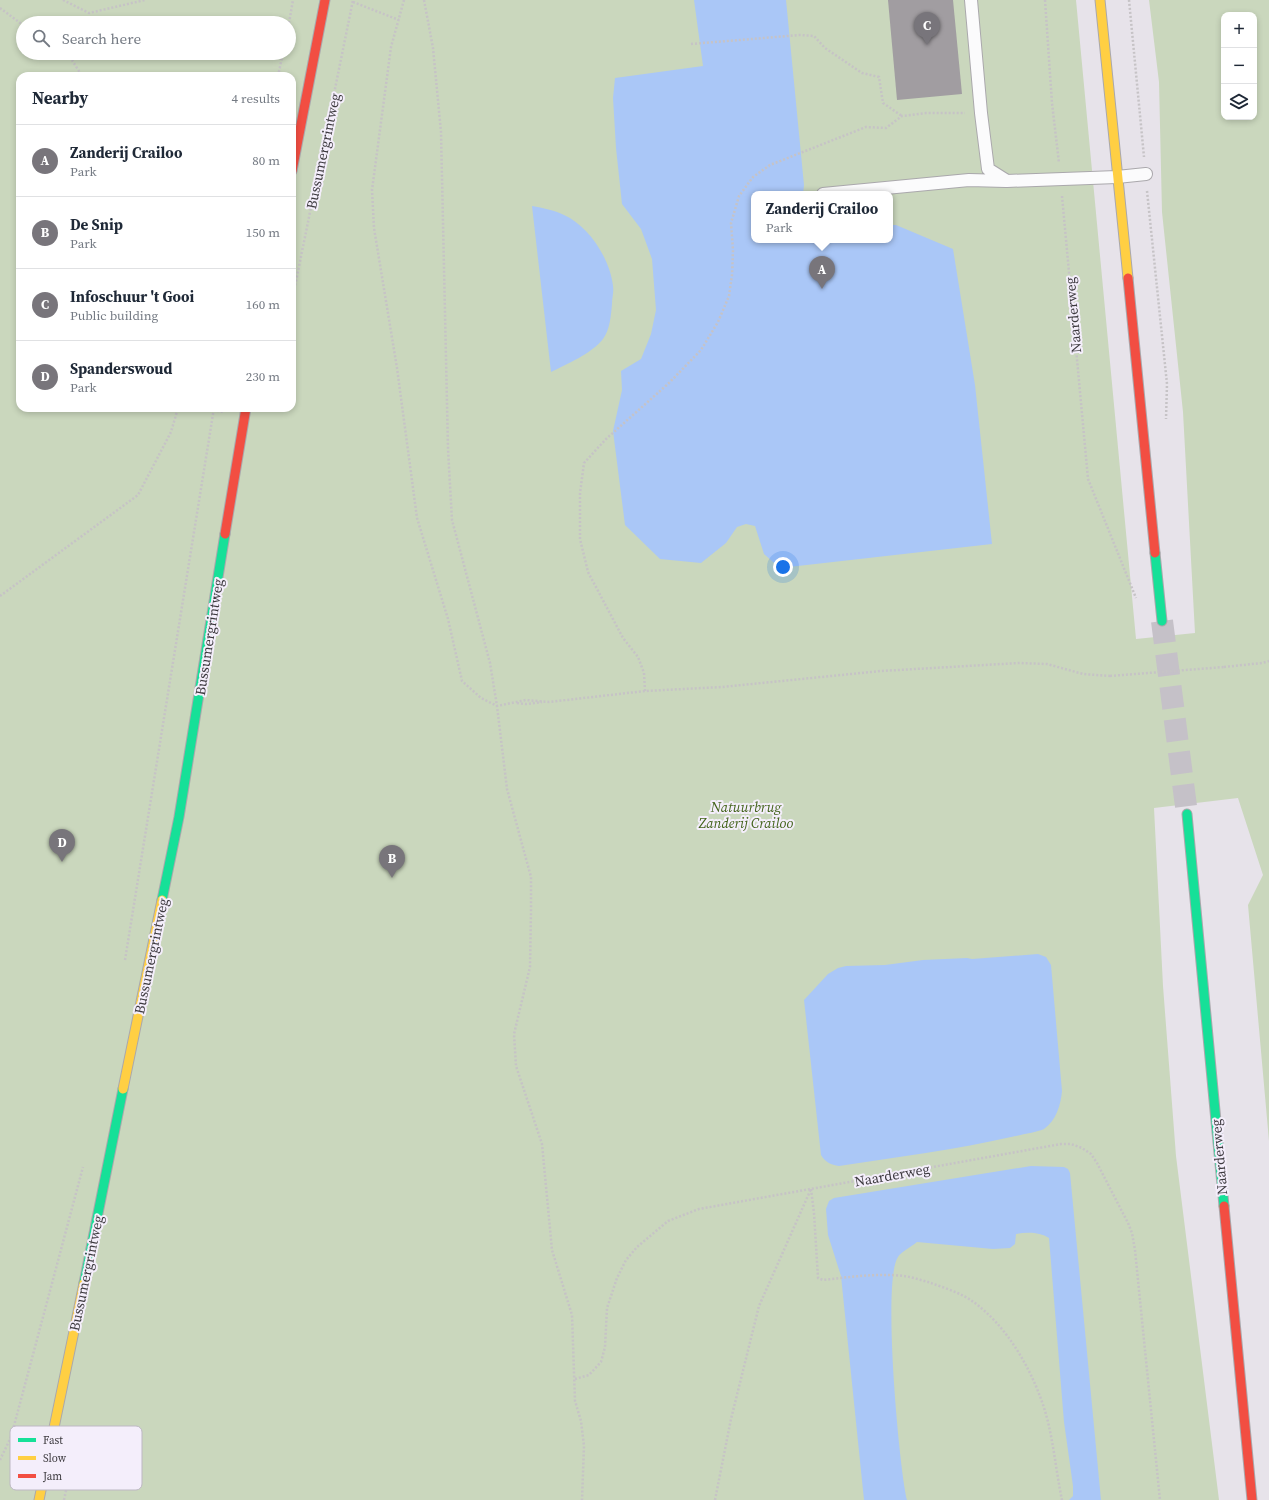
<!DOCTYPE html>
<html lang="en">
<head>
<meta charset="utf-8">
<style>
	:root { --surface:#fff; --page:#f2f2f3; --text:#1f2937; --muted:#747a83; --line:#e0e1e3; --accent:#78757b }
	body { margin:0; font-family:"Source Serif 4",serif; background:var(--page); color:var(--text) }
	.controls { position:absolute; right:12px; top:12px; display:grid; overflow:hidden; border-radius:8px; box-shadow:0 2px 6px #0003 }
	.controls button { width:36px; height:36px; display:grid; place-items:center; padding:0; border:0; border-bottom:1px solid var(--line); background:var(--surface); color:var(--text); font:20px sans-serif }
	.you { position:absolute; left:783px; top:567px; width:14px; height:14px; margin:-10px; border:3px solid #fff; border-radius:50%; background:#1a73e8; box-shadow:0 0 0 6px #1a73e833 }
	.badge { display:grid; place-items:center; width:26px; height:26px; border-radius:50%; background:var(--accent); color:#fff; font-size:13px; font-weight:700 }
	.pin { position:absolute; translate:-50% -33px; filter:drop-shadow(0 1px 2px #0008) }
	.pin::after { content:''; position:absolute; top:21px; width:14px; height:12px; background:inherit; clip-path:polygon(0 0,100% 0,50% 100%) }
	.popup { position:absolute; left:751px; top:191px; width:142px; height:52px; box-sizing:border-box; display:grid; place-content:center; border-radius:8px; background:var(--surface); filter:drop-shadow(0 1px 3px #0005); font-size:13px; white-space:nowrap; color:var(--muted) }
	.popup b { font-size:15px; color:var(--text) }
	.popup::after { content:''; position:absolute; left:50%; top:100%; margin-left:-8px; border:8px solid transparent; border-top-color:var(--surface) }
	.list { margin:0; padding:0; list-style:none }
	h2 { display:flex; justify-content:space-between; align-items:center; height:52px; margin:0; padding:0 16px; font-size:17px }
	h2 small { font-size:13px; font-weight:400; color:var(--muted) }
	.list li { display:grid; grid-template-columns:26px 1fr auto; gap:12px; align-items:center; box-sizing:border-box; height:72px; padding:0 16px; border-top:1px solid var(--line) }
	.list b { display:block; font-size:15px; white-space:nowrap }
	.list p { margin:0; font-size:13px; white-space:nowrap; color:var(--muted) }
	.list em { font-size:13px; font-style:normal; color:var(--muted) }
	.icon { flex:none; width:22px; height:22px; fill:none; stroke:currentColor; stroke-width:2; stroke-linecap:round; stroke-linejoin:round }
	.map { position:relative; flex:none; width:1269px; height:1500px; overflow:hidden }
	.search { position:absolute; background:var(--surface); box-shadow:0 2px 6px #0003; left:16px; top:16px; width:280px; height:44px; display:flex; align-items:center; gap:10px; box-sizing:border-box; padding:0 14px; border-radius:22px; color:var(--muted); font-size:15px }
	.panel { position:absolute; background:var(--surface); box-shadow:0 2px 6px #0003; left:16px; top:72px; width:280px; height:340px; border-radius:12px }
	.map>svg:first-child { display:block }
</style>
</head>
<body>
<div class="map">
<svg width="1269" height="1500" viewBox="0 0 1269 1500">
	<rect width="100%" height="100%" fill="#e7e3ea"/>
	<path fill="#cad7bd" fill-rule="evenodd" d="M 0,0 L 1076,0 L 1136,639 L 1195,633 L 1183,412 L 1162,212 L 1159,82 L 1149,0 L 1269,0 L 1269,1141 L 1248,905 L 1263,875 L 1238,798 L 1154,808 L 1163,986 L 1176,1156 L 1219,1500 L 0,1500 ZM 1224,15 L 1254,15 L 1254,117 L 1224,117 ZM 23,23 L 289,23 L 289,53 L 23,53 ZM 20,76 L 292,76 L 292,408 L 20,408 ZM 754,194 L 890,194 L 890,240 L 754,240 Z"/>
	<path fill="#aac7f7" d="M 694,0 L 786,0 L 804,185 L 803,194 L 754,194 L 754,240 L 890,240 L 890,225 L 896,225 L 953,249 L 975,385 L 992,544 L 780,568 L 764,554 L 755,526 L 746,524 L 737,527 L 726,543 L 701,563 L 660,559 L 625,525 L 613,431 L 622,390 L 621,371 L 641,359 L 651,334 L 656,310 L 652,259 L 641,229 L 622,204 L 616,148 L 613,98 L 615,78 L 703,66 Z
		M 532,206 C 543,208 554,210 564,215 C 589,226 610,259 613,286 C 614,292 612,298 612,304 C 611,315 610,330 603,339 C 591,354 567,364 551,372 Z
		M 1038,954 L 1046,957 L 1051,965 L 1062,1091 C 1061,1104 1056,1121 1044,1129 C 1038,1132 1019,1135 1011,1137 C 955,1150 897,1157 839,1166 C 831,1165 825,1162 821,1155 L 804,1000 L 828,974 L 838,968 L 846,966 L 885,965 L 923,960 L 967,958 L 972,959 Z
		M 1031,1166 L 1064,1167 L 1068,1169 L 1070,1173 L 1101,1500 L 1069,1500 L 1073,1496 L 1073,1486 L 1064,1422 L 1049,1238 C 1040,1232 1027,1232 1016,1234 L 1015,1244 L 1010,1248 L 993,1249 L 917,1242 C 912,1246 900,1253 898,1257 C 882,1280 899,1466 907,1500 L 864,1500 L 841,1276 L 828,1235 L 826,1209 L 829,1201 L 834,1198 Z"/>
	<path fill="#a19da1" d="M 888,0 L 953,0 L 962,94 L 897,100 Z"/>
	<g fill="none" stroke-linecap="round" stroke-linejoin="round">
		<path stroke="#c5c1c8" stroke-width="22" stroke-dasharray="22 11" stroke-linecap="butt" d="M 1162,621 L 1187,814"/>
		<g stroke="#aaa8ac" stroke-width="14">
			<path id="lane" d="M 971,0 L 981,113 L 988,169 L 1007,181 L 1117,177 L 1146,174
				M 823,194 L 969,180 L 1006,181"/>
		</g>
		<g stroke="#aaa8ac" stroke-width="11">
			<path id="fast" d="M 1155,553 L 1162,621
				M 1187,814 L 1224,1206
				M 162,900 L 179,817 L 225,534
				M 84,1283 L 123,1089"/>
		</g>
		<g stroke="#aaa8ac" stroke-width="11">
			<path id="slow" d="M 1100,0 L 1128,278
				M 123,1089 L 162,900
				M 39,1500 L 84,1283"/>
		</g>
		<g stroke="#aaa8ac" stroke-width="11">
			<path id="jam" d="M 292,171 L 325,0
				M 1128,278 L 1155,553
				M 225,534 L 246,408
				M 1224,1206 L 1252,1500"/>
		</g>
		<path stroke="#c6c3c6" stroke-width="2.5" stroke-dasharray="2 2" stroke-linecap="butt" d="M 63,0 L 89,13 L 145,0
			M 404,0 L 391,47 L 372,190 L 374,228 L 397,368 L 417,518 L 448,619 L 462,681 L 481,698 L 497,706 L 526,700 L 549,702 L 645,691 L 722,687 L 881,671 L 1019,663 L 1047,664 L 1083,674 L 1110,676
			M 424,0 L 433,48 L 441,132 L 448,449 L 452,520 L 490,663 L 497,706 L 507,789 L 531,877 L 531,911 L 530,967 L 514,1034 L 516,1066 L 542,1144 L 552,1250 L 572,1315 L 575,1401 L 581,1421 L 584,1446 L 582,1500
			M 1045,0 L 1052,103 L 1059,163
			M 1129,0 L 1144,157
			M 353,2 L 399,20
			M 0,8 L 23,25
			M 289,23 L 293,0
			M 691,44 L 800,35 L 814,36 L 825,48 L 862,73 L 879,77 L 883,103 L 902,116
			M 62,53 L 72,60 L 82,76
			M 278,76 L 283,53
			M 1147,191 L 1167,384 L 1166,419
			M 1062,196 L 1088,479 L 1136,598
			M 292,301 L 353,0
			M 213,410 L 224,412
			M 0,596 L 138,495 L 171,432 L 178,408
			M 1224,667 L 1262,663 L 1269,661
			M 645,691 L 644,673 L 638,657 L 623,638 L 588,572 L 580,539 L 580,493 L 584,463 L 606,439 L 669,383 L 701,350 L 718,322 L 729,296 L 732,275 L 733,250 L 731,223 L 739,196 L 753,177 L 770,165 L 866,127 L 886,128 L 902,116 L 926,113 L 965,113
			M 517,703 L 526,704 L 542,702
			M 125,960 L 214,408
			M 811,1189 L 814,1213 L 818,1278 L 823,1280 C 850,1277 877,1273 904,1276 C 912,1277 920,1280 928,1282 C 942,1287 959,1292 972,1301 C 1004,1323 1028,1363 1041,1399 C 1053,1431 1055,1467 1062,1500
			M 575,1379 L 589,1375 L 601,1362 L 605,1347 L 607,1308 L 617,1278 L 626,1260 L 637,1247 L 668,1221 L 699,1209 L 1061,1144 L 1071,1144 L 1082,1148 L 1091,1154 L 1097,1163 L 1128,1223 L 1132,1233 L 1135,1250 L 1160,1500
			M 0,1460 L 11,1437 L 83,1167
			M 64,1500 L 68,1481
			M 715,1500 L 731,1419 L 759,1306 L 811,1189"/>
		<use href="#lane" stroke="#fbfbfc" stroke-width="12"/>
		<use href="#fast" stroke="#16e098" stroke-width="9"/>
		<use href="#slow" stroke="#ffcf43" stroke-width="9"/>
		<use href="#jam" stroke="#f24e42" stroke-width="9"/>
		<path stroke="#c6c3c6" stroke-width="2.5" stroke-dasharray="2 2" stroke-linecap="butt" d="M 1110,676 L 1224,667"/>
	</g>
	<g text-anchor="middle" stroke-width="4" stroke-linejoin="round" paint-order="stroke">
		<g font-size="14" fill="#3d3a3f" stroke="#f4eefb">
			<text transform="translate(323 151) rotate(-78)" y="5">Bussumergrintweg</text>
			<text transform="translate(1073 315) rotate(-95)" y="5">Naarderweg</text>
			<text transform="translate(209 637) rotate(-81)" y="5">Bussumergrintweg</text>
			<text transform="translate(151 956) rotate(-78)" y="5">Bussumergrintweg</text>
			<text transform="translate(1219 1157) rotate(-95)" y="5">Naarderweg</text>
			<text transform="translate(892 1175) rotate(-10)" y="5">Naarderweg</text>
			<text transform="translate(86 1273) rotate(-78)" y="5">Bussumergrintweg</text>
		</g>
		<g font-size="14" font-style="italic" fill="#42631a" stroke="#f4eefb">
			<text x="746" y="812">Natuurbrug<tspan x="746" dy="16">Zanderij Crailoo</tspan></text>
		</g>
	</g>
	<rect x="10" y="1426" width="132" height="64" rx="6" fill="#f4eefb" stroke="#bdb8c3" stroke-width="1"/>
	<rect x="18" y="1438" width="18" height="4" fill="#16e098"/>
	<rect x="18" y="1456" width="18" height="4" fill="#ffcf43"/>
	<rect x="18" y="1474" width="18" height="4" fill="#f24e42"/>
	<g font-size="11" fill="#3d3a3f">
		<text x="43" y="1444">Fast</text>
		<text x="43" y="1462">Slow</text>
		<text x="43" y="1480">Jam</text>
	</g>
</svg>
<div class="controls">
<button>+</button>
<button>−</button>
<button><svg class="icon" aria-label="layers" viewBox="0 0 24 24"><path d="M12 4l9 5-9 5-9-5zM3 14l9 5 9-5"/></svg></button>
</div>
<div class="you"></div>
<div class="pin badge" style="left:822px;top:289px">A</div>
<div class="popup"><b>Zanderij Crailoo</b>Park</div>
<div class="pin badge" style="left:392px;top:878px">B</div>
<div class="pin badge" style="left:927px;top:45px">C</div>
<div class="pin badge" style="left:62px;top:862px">D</div>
<div class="search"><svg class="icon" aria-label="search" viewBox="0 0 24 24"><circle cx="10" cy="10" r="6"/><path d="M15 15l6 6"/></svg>Search here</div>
<section class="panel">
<h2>Nearby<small>4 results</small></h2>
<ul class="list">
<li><span class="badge">A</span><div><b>Zanderij Crailoo</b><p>Park</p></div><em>80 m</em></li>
<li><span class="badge">B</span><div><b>De Snip</b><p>Park</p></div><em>150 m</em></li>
<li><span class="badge">C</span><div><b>Infoschuur 't Gooi</b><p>Public building</p></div><em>160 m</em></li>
<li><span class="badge">D</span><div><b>Spanderswoud</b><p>Park</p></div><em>230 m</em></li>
</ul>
</section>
</div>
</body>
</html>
